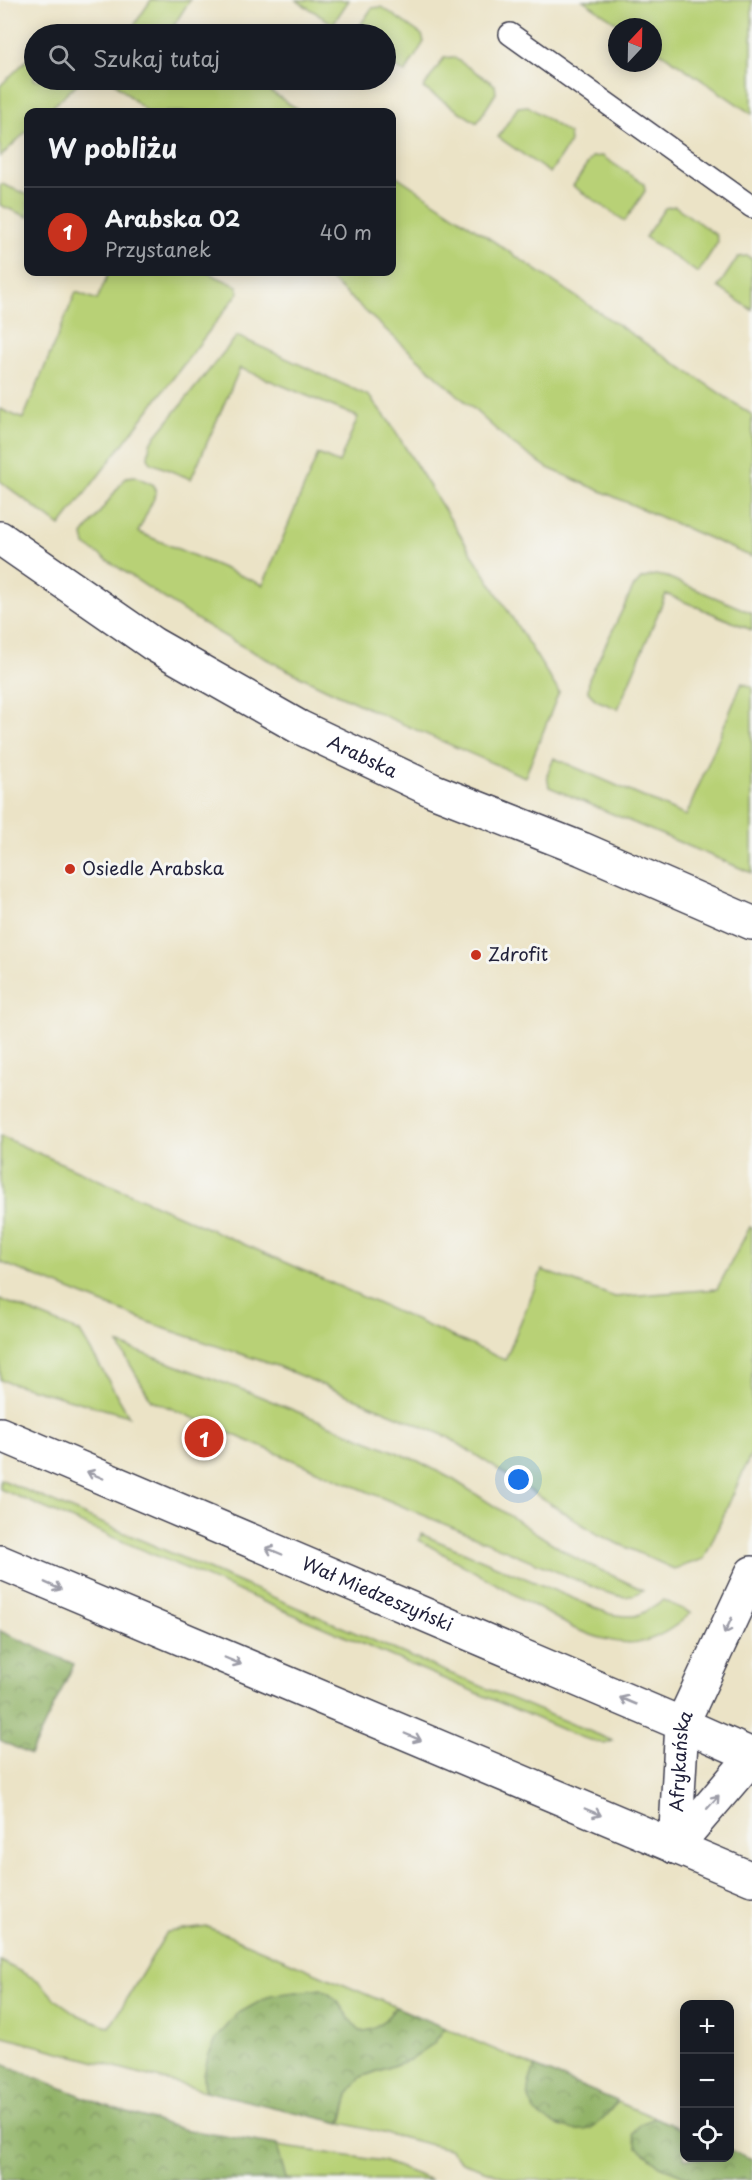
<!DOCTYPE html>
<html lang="pl">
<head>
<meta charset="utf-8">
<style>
	:root { --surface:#171b24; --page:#20242c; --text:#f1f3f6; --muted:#9ea1a6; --line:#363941; --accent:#c8321e }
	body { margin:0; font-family:"Playpen Sans",sans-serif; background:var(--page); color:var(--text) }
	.controls { position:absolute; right:18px; bottom:18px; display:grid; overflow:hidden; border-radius:12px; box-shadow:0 3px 15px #0003 }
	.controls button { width:54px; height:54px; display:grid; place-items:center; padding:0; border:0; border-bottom:2px solid var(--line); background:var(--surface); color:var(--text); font:30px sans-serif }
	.compass { position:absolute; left:608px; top:18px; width:54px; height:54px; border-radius:50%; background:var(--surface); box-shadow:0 3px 15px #0003; rotate:22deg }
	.you { position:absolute; left:519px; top:1480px; width:21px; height:21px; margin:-15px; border:4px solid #fff; border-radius:50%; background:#1a73e8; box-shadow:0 0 0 9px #1a73e833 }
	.badge { display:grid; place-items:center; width:39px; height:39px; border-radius:50%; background:var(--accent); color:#fff; font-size:20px; font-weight:700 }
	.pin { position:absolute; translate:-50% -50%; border:3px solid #fff; box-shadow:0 2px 6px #0006 }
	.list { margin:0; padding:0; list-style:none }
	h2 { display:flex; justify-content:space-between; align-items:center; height:78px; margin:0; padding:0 24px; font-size:26px }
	h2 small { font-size:20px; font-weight:400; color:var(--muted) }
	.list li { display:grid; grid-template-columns:39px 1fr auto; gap:18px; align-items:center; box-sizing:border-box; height:90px; padding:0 24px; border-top:2px solid var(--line) }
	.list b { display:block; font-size:22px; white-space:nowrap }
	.list p { margin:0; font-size:20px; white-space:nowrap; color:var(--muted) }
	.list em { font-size:20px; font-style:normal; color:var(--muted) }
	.icon { flex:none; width:33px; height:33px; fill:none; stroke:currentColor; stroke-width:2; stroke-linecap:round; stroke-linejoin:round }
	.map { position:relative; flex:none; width:752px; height:2180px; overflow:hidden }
	.search { position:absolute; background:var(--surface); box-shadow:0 3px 15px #0003; left:24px; top:24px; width:372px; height:66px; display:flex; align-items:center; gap:15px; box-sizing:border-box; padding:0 21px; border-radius:33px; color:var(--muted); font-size:22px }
	.panel { position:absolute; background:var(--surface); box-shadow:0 3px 15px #0003; left:24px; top:108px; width:372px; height:168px; border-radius:12px }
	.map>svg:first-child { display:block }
</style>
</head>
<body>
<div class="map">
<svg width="752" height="2180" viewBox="0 0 752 2180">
	<defs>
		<pattern id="forest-crowns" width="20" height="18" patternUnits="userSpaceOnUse" patternTransform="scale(1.5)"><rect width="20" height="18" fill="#92b367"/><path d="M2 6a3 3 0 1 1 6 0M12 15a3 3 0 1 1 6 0" fill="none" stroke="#779156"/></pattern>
	</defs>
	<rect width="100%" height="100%" fill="#f6f6f2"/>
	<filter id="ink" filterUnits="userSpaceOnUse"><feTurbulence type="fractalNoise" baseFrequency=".0167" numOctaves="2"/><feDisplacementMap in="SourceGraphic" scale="12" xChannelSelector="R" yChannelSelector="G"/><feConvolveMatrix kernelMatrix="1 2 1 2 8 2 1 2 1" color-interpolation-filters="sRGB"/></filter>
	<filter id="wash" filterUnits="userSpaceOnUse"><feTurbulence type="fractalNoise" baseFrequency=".008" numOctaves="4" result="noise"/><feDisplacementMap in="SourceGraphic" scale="24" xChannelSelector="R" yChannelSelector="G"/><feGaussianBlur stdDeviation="1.35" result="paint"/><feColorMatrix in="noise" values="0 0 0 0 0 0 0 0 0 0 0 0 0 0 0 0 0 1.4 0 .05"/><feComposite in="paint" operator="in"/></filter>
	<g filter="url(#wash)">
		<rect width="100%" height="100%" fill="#ebe3c6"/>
		<path fill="#b8d176" stroke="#6d7a58" stroke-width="1.5" d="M 151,0 L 190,0 L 174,25 L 187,34 L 128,34 Z
			M 296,0 L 349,0 L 333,24 Z
			M 583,0 L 752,0 L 752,114 L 653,47 L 653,27 L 623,27 Z
			M 382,7 L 422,35 L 424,42 L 405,73 L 386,60 L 386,34 L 354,34 L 372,8 Z
			M 34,53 L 34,80 L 81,80 L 47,112 L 28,112 L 28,130 L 0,157 L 0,86 Z
			M 453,57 L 495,85 L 496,93 L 477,123 L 423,88 L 444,58 Z
			M 114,80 L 253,80 L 302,112 L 147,112 L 115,83 Z
			M 528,106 L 569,134 L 570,142 L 550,173 L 498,137 L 518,107 Z
			M 602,156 L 644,184 L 645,191 L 625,221 L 573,186 L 592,157 Z
			M 392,173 L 752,415 L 752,557 L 548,468 L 511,443 L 322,272 L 392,272 Z
			M 2,184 L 28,195 L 28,217 L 0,205 L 0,185 Z
			M 675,206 L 716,235 L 718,242 L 698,273 L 645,237 L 665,208 Z
			M 747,256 L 752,259 L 752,310 L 718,287 L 738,257 Z
			M 109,272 L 206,272 L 237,286 L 239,292 L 60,526 L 0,481 L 0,409 L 23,419 L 76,292 L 97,300 Z
			M 237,336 L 369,396 L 388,420 L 559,692 L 525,777 C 434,738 342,699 255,653 C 196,622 140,582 85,545 L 83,535 L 126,477 L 135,476 L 154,485 L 156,494 L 138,532 L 263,585 L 318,454 L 339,463 L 358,417 L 240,368 L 191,479 L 151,463 L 148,457 L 150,443 Z
			M 655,575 L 667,577 L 752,613 L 752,630 L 666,594 L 618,709 L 596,700 L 588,692 L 589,679 L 633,588 L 641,579 Z
			M 742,683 L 752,687 L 752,873 L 549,787 L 547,775 L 554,758 L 686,816 Z
			M 0,1136 L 505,1360 L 542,1270 L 615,1297 L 717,1289 L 750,1227 L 752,1228 L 752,1452 L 704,1559 L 674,1569 L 597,1534 L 448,1437 L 277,1366 L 166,1329 L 0,1262 Z
			M 0,1299 L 80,1332 L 129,1416 L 0,1380 Z
			M 118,1344 L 254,1394 L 418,1461 L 454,1480 L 575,1558 L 643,1590 C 629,1600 621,1597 605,1592 L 151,1400 Z
			M 0,1479 L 423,1662 L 613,1741 L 605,1744 L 580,1737 L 0,1489 Z
			M 421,1534 L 610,1614 C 639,1619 639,1616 663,1600 L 691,1613 C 650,1650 625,1649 575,1629 L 419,1540 Z
			M 208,1927 L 396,2007 C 386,2019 377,2032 360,2031 L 349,2021 L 339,2003 L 252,2006 L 237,2014 L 204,2075 L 205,2091 L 0,2036 L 0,1961 L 39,1981 L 55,1999 L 78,2015 L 110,2027 L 167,1932 Z
			M 445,2028 L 535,2067 L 529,2083 L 605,2116 L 617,2102 L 656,2118 L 640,2124 L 660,2166 L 695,2180 L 513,2180 L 462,2162 L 449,2149 L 342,2123 L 350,2091 L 361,2077 L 409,2060 L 433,2044 Z
			M 277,2146 L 383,2161 L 431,2180 L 286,2179 Z"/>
		<path fill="url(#forest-crowns)" stroke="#5a6a51" stroke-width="1.5" d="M 0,1631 L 74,1664 L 30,1755 L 0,1740 Z
			M 321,1989 C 340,1998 345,2017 360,2031 C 377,2032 386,2019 396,2007 L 445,2028 L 433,2044 L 409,2060 L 361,2077 L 350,2091 L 341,2123 L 205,2091 L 204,2075 L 208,2056 L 217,2038 L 237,2014 L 271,1995 Z
			M 0,2063 L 104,2105 L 182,2129 L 277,2145 L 286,2179 L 292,2180 L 0,2180 Z
			M 535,2067 L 617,2101 L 617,2102 C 610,2111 601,2122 591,2128 C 576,2135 550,2124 538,2114 C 534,2111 529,2099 528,2094 C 527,2084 532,2075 535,2067 Z
			M 656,2118 L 684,2130 L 684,2158 L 730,2158 L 730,2150 L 752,2159 L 752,2180 L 695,2180 L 660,2166 L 637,2147 L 633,2134 L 640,2124 Z"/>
	</g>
	<g filter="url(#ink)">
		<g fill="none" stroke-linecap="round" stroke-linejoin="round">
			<g stroke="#403f50" stroke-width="24">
				<path id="lane" d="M 510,34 L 752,207"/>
			</g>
			<g stroke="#403f50" stroke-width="36">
				<g id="street">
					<path id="s1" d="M 0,538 L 153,644 L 299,727 L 432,790 L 582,849 L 752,923"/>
					<path id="s2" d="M 675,1847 L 682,1724 L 752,1573"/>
					<path d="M 675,1847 L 752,1757"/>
				</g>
			</g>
			<g stroke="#403f50" stroke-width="36">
				<g id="secondary">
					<path id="s3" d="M 0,1434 L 682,1724 L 752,1755"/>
					<path d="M 0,1562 L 752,1879"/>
				</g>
			</g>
			<use href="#lane" stroke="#fff" stroke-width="21"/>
			<use href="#street" stroke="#fff" stroke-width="33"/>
			<use href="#secondary" stroke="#fff" stroke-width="33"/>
		</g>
		<defs><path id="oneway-shaft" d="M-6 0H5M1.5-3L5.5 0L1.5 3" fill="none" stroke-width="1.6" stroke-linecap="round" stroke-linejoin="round" transform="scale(1.5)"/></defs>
		<g stroke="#9c9ca7">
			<use href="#oneway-shaft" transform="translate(95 1475) rotate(-157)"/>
			<use href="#oneway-shaft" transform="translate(274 1551) rotate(-157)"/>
			<use href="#oneway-shaft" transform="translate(53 1586) rotate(24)"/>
			<use href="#oneway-shaft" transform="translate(728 1626) rotate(115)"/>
			<use href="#oneway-shaft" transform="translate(233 1661) rotate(23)"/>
			<use href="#oneway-shaft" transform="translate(628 1701) rotate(-157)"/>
			<use href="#oneway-shaft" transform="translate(413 1737) rotate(23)"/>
			<use href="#oneway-shaft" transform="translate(713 1802) rotate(-49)"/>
			<use href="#oneway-shaft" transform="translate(593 1812) rotate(23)"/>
		</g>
	</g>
	<g fill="#c8321e" stroke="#f6f6f2" stroke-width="2">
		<circle cx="70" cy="869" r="6"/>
		<circle cx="476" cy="955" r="6"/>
	</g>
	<g text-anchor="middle" stroke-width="6" stroke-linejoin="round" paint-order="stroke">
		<g font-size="18" fill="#22223b" stroke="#f6f6f2">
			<text dy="6" stroke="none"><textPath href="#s1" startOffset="424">Arabska</textPath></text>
			<text dy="6" stroke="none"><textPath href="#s3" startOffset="410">Wał Miedzeszyński</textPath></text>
			<text dy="6" stroke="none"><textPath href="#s2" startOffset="86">Afrykańska</textPath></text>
		</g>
		<g font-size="18" fill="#22223b" stroke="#f6f6f2" text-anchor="start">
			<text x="82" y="875">Osiedle Arabska</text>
			<text x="488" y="961">Zdrofit</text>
		</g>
	</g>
</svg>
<div class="controls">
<button>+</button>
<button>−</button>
<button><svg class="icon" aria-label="locate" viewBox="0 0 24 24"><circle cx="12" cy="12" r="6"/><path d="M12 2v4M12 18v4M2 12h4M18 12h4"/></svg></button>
</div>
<svg class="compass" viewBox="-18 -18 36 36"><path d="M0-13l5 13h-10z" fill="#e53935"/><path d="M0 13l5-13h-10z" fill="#9ea1a6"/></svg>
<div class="you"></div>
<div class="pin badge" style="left:204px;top:1438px">1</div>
<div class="search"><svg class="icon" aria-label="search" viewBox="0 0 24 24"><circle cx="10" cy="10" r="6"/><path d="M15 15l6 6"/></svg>Szukaj tutaj</div>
<section class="panel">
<h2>W pobliżu<small></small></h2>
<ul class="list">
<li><span class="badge">1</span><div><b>Arabska 02</b><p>Przystanek</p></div><em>40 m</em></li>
</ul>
</section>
</div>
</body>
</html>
